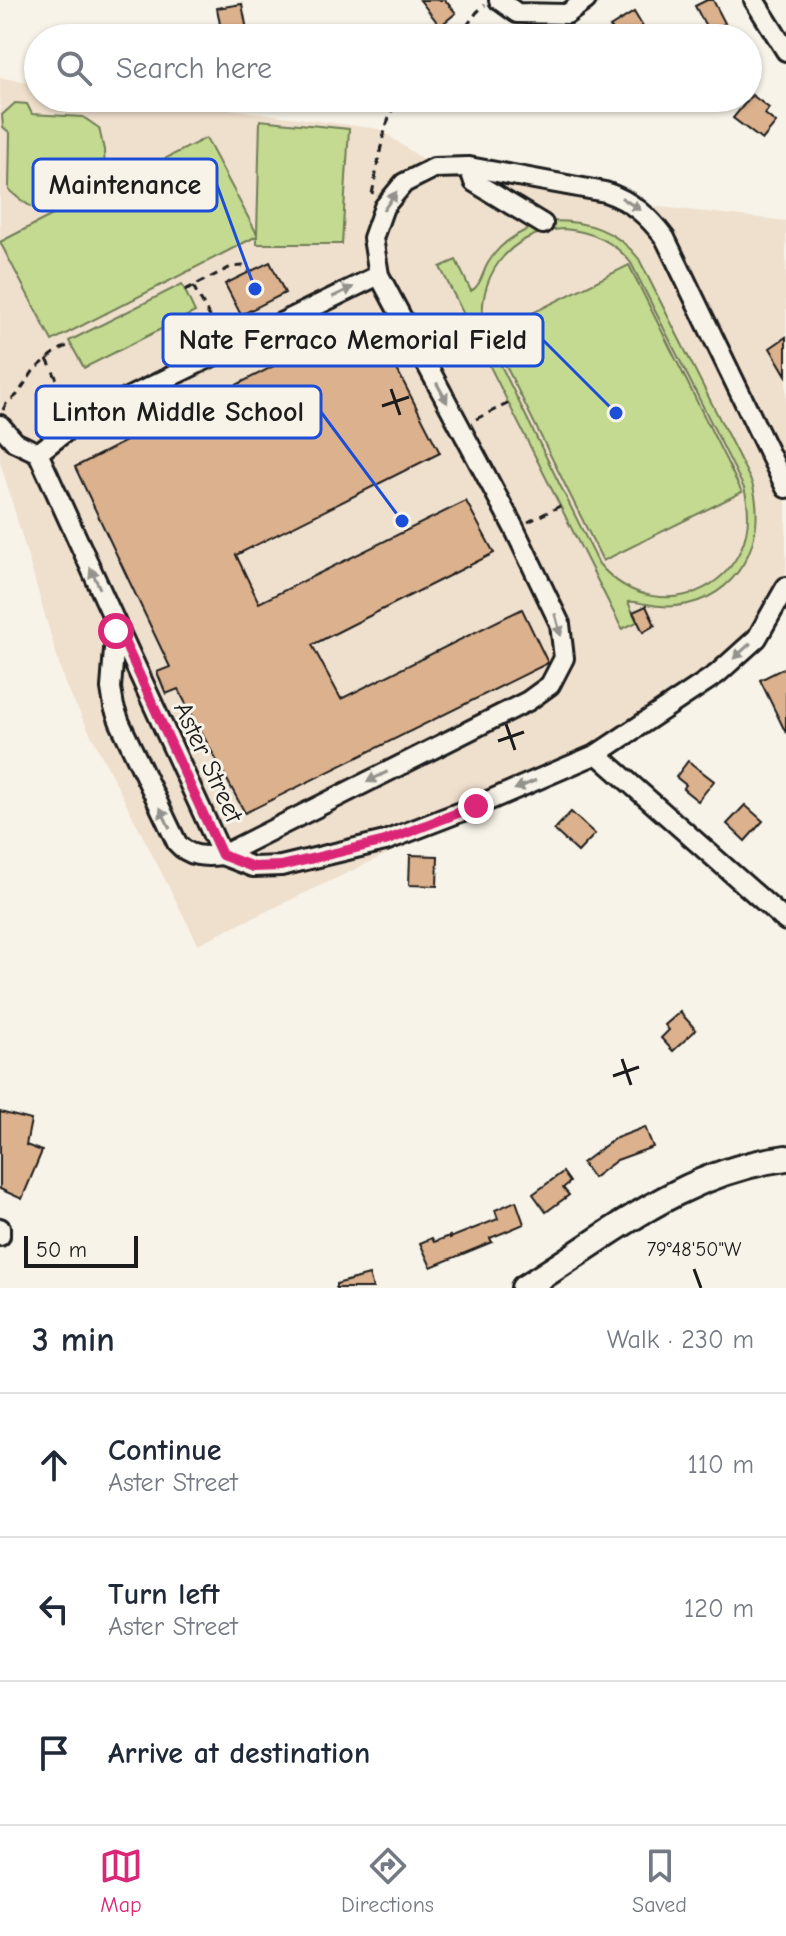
<!DOCTYPE html>
<html lang="en">
<head>
<meta charset="utf-8">
<style>
	:root { --surface:#fff; --page:#f6f6f7; --text:#1f2937; --muted:#747a83; --line:#e0e1e3; --accent:#db2777 }
	body { margin:0; font-family:"Comic Neue",sans-serif; background:var(--page); color:var(--text) }
	.scale { position:absolute; left:24px; bottom:20px; width:114px; box-sizing:border-box; padding-left:8px; border:4px solid #1c1c1c; border-top:0; font-size:22px; line-height:28px; white-space:nowrap; color:#1c1c1c; -webkit-text-stroke:6px #f7f3e8; paint-order:stroke }
	.stop { position:absolute; width:24px; height:24px; margin:-18px; border:6px solid #db2777; border-radius:50%; background:#fff }
	.stop.end { background:#db2777; border-color:#fff; box-shadow:0 2px 8px #0008 }
	.list { margin:0; padding:0; list-style:none }
	h2 { display:flex; justify-content:space-between; align-items:center; height:104px; margin:0; padding:0 32px; font-size:34px }
	h2 small { font-size:26px; font-weight:400; color:var(--muted) }
	.list li { display:grid; grid-template-columns:52px 1fr auto; gap:24px; align-items:center; box-sizing:border-box; height:144px; padding:0 32px; border-top:2px solid var(--line) }
	.list b { display:block; font-size:30px; white-space:nowrap }
	.list p { margin:0; font-size:26px; white-space:nowrap; color:var(--muted) }
	.list em { font-size:26px; font-style:normal; color:var(--muted) }
	.icon { flex:none; width:44px; height:44px; fill:none; stroke:currentColor; stroke-width:2; stroke-linecap:round; stroke-linejoin:round }
	.map { position:relative; flex:none; width:786px; height:1288px; overflow:hidden }
	.search { position:absolute; background:var(--surface); box-shadow:0 2px 6px #0004; left:24px; right:24px; top:24px; height:88px; display:flex; align-items:center; gap:20px; box-sizing:border-box; padding:0 28px; border-radius:44px; color:var(--muted); font-size:30px }
	.sheet { height:536px; background:var(--surface) }
	nav { display:flex; justify-content:space-around; align-items:center; box-sizing:border-box; height:112px; border-top:2px solid var(--line); background:var(--surface); font-size:22px; color:var(--muted) }
	nav a { display:grid; justify-items:center; gap:4px }
	nav .on { color:var(--accent) }
	.map>svg:first-child { display:block }
</style>
</head>
<body>
<div class="map">
<svg width="786" height="1288" viewBox="0 0 786 1288">
	<rect width="100%" height="100%" fill="#f7f3e8"/>
	<filter id="ink" filterUnits="userSpaceOnUse"><feTurbulence type="fractalNoise" baseFrequency=".0125" numOctaves="2"/><feDisplacementMap in="SourceGraphic" scale="16" xChannelSelector="R" yChannelSelector="G"/><feConvolveMatrix kernelMatrix="1 2 1 2 8 2 1 2 1" color-interpolation-filters="sRGB"/></filter>
	<g filter="url(#ink)">
		<path fill="#efdfcd" d="M 0,78 L 38,83 L 38,98 L 147,98 L 379,129 L 435,168 L 633,204 L 786,221 L 786,581 L 757,638 L 597,754 L 198,944 L 65,684 L 0,461 Z"/>
		<path fill="#c3da90" stroke="#707b56" stroke-width="2" fill-rule="evenodd" d="M 15,103 L 27,104 L 32,114 L 83,117 L 99,128 L 104,150 L 105,173 L 95,194 L 206,138 L 257,234 L 260,120 L 349,129 L 342,244 L 257,244 L 257,236 L 52,341 L 0,242 L 66,208 C 37,212 31,210 9,190 L 10,133 L 3,127 L 2,115 Z
			M 552,221 C 587,221 617,230 639,259 L 752,483 C 769,539 738,600 676,606 C 666,607 655,606 646,604 C 639,603 635,601 628,602 L 637,622 L 622,629 L 440,267 L 456,260 L 471,291 C 481,286 482,273 488,263 C 502,239 526,228 552,221 ZM 563,229 C 591,231 614,241 631,263 L 744,488 C 770,580 661,637 599,564 L 484,331 C 475,278 508,232 563,229 Z
			M 629,265 L 742,492 L 603,561 L 490,334 Z
			M 182,284 L 195,312 L 84,368 L 69,341 Z"/>
		<path fill="#dcb18d" stroke="#1c1c1c" stroke-width="2" d="M 420,0 L 445,0 L 456,13 L 440,26 Z
			M 707,0 L 713,0 L 725,23 L 709,32 L 695,6 Z
			M 242,4 L 247,30 L 222,35 L 217,8 Z
			M 634,12 L 643,27 L 625,38 L 595,38 L 612,29 L 610,27 Z
			M 752,95 L 769,108 L 765,114 L 776,123 L 762,140 L 733,118 Z
			M 270,262 L 285,293 L 241,315 L 225,284 Z
			M 370,317 L 440,453 L 236,555 L 259,603 L 466,501 L 494,553 L 312,645 L 341,699 L 522,609 L 548,663 L 245,813 L 178,689 L 166,694 L 157,672 L 170,667 L 75,467 Z
			M 786,337 L 786,375 L 770,348 Z
			M 646,606 L 655,625 L 643,632 L 633,612 Z
			M 786,667 L 786,733 L 760,680 Z
			M 688,761 L 714,781 L 698,801 L 683,789 L 686,785 L 676,777 Z
			M 745,805 L 763,821 L 745,841 L 727,824 Z
			M 571,812 L 595,834 L 578,852 L 554,830 Z
			M 410,855 L 438,856 L 437,886 L 409,885 Z
			M 680,1012 L 696,1030 L 673,1051 L 661,1038 L 669,1030 L 665,1025 Z
			M 0,1112 L 31,1120 L 26,1145 L 42,1151 L 22,1199 L 0,1189 Z
			M 645,1127 L 653,1147 L 617,1160 L 593,1178 L 582,1163 L 614,1139 Z
			M 563,1172 L 570,1182 L 563,1188 L 569,1195 L 546,1212 L 533,1194 Z
			M 516,1201 L 524,1224 L 490,1238 L 492,1242 L 431,1267 L 420,1243 L 432,1238 L 434,1242 L 450,1236 L 450,1238 L 498,1219 L 495,1210 Z
			M 369,1275 L 373,1288 L 336,1288 L 336,1284 Z"/>
		<g fill="none" stroke-linecap="round" stroke-linejoin="round">
			<g stroke="#1c1c1c" stroke-width="24">
				<path id="minor" d="M 499,0 L 517,13 L 567,14 L 586,0
					M 754,0 L 786,51
					M 469,167 L 474,182 L 543,224
					M 379,275 L 78,422 L 38,453 L 222,855 L 253,867 L 281,866 L 385,841 L 476,806 L 597,754 L 717,674 L 757,638 L 786,587
					M 0,425 L 15,442 L 38,453
					M 116,624 L 111,688 L 114,707 L 120,723 L 177,843 C 189,857 204,857 222,855 L 528,701 L 550,685 L 564,658 L 560,624 L 514,528 L 379,275 L 373,238 L 384,207 L 404,183 L 434,168 L 469,167 L 605,192 C 632,201 648,216 665,238 L 786,488
					M 597,754 L 786,921
					M 0,1228 L 0,1236"/>
			</g>
			<g stroke="#1c1c1c" stroke-width="30">
				<path id="major" d="M 524,1288 C 610,1235 681,1172 786,1158"/>
			</g>
			<path stroke="#1c1c1c" stroke-width="3" stroke-dasharray="8 6" stroke-linecap="butt" d="M 458,38 L 477,12 L 485,5
				M 372,194 C 378,167 383,119 399,98
				M 193,286 L 220,335
				M 185,290 L 231,267 L 243,266 L 248,271
				M 47,359 L 71,408
				M 3,410 L 6,404 L 17,395 L 34,370 L 57,351 L 71,344
				M 476,419 L 509,403
				M 528,522 L 560,506"/>
			<use href="#minor" stroke="#f7f3e8" stroke-width="18"/>
			<use href="#major" stroke="#f7f3e8" stroke-width="24"/>
		</g>
		<defs><path id="oneway-solid" d="M-6-.8H1V-3.2L6.5 0L1 3.2V.8H-6Z" transform="scale(2)"/></defs>
		<g fill="#94928c">
			<use href="#oneway-solid" transform="translate(390 201) rotate(-55)"/>
			<use href="#oneway-solid" transform="translate(631 204) rotate(33)"/>
			<use href="#oneway-solid" transform="translate(343 292) rotate(-26)"/>
			<use href="#oneway-solid" transform="translate(442 393) rotate(62)"/>
			<use href="#oneway-solid" transform="translate(95 578) rotate(-115)"/>
			<use href="#oneway-solid" transform="translate(558 625) rotate(75)"/>
			<use href="#oneway-solid" transform="translate(742 651) rotate(138)"/>
			<use href="#oneway-solid" transform="translate(377 777) rotate(153)"/>
			<use href="#oneway-solid" transform="translate(525 785) rotate(157)"/>
			<use href="#oneway-solid" transform="translate(165 818) rotate(-115)"/>
		</g>
	</g>
	<g fill="none" stroke-linecap="round" stroke-linejoin="round" filter="url(#ink)">
		<path stroke="#db2777" stroke-width="10" d="M 116,631 L 116,624 L 222,855 L 253,867 L 281,866 L 385,841 L 476,806"/>
	</g>
	<path fill="none" stroke="#1c1c1c" stroke-width="3" d="M 391,389 L 400,415M 382,406 L 409,397M 506,724 L 515,750M 498,741 L 524,732M 622,1059 L 631,1085M 613,1076 L 639,1067M 694,1269 L 701,1288"/>
	<g text-anchor="middle" stroke-width="6" stroke-linejoin="round" paint-order="stroke">
		<g font-size="26" fill="#1c1c1c" stroke="#f7f3e8">
			<text transform="translate(209 762) rotate(65)" y="9">Aster Street</text>
		</g>
	</g>
	<g font-size="20" text-anchor="middle" fill="#1c1c1c" stroke="#f7f3e8" stroke-width="6" stroke-linejoin="round" paint-order="stroke">
		<text x="694" y="1256">79°48'50"W</text>
	</g>
	<path fill="none" stroke="#1d4ed8" stroke-width="3" d="M255 289L217 185M616 413L543 340M402 521L321 412"/>
	<g fill="#1d4ed8" stroke="#f7f3e8" stroke-width="3">
		<circle cx="255" cy="289" r="8"/>
		<circle cx="616" cy="413" r="8"/>
		<circle cx="402" cy="521" r="8"/>
	</g>
	<g fill="#f7f3e8" stroke="#1d4ed8" stroke-width="3">
		<rect x="33" y="159" width="184" height="52" rx="8"/>
		<rect x="163" y="314" width="380" height="52" rx="8"/>
		<rect x="36" y="386" width="285" height="52" rx="8"/>
	</g>
	<g font-size="28" text-anchor="middle" font-weight="bold" fill="#1c1c1c">
		<text x="125" y="194">Maintenance</text>
		<text x="353" y="349">Nate Ferraco Memorial Field</text>
		<text x="178" y="421">Linton Middle School</text>
	</g>
</svg>
<div class="scale">50 m</div>
<div class="stop" style="left:116px;top:631px"></div>
<div class="stop end" style="left:476px;top:806px"></div>
<div class="search"><svg class="icon" aria-label="search" viewBox="0 0 24 24"><circle cx="10" cy="10" r="6"/><path d="M15 15l6 6"/></svg>Search here</div>
</div>
<section class="sheet">
<h2>3 min<small>Walk · 230 m</small></h2>
<ul class="list">
<li><svg class="icon" aria-label="ahead" viewBox="0 0 24 24"><path d="M12 20V5M6 11l6-6 6 6"/></svg><div><b>Continue</b><p>Aster Street</p></div><em>110 m</em></li>
<li><svg class="icon" aria-label="left" viewBox="0 0 24 24"><path d="M17 20v-9H6M10 6l-5 5 5 5"/></svg><div><b>Turn left</b><p>Aster Street</p></div><em>120 m</em></li>
<li><svg class="icon" aria-label="arrive" viewBox="0 0 24 24"><path d="M6 21V4h12l-3 4 3 4H6"/></svg><div><b>Arrive at destination</b></div></li>
</ul>
</section>
<nav>
<a class="on"><svg class="icon" aria-label="map" viewBox="0 0 24 24"><path d="M3 6l6-2 6 2 6-2v14l-6 2-6-2-6 2zM9 4v14M15 6v14"/></svg>Map</a>
<a><svg class="icon" aria-label="directions" viewBox="0 0 24 24"><path d="M12 3l9 9-9 9-9-9zM9 14v-3h6M13 9l2 2-2 2"/></svg>Directions</a>
<a><svg class="icon" aria-label="saved" viewBox="0 0 24 24"><path d="M7 4h10v16l-5-4-5 4z"/></svg>Saved</a>
</nav>
</body>
</html>
